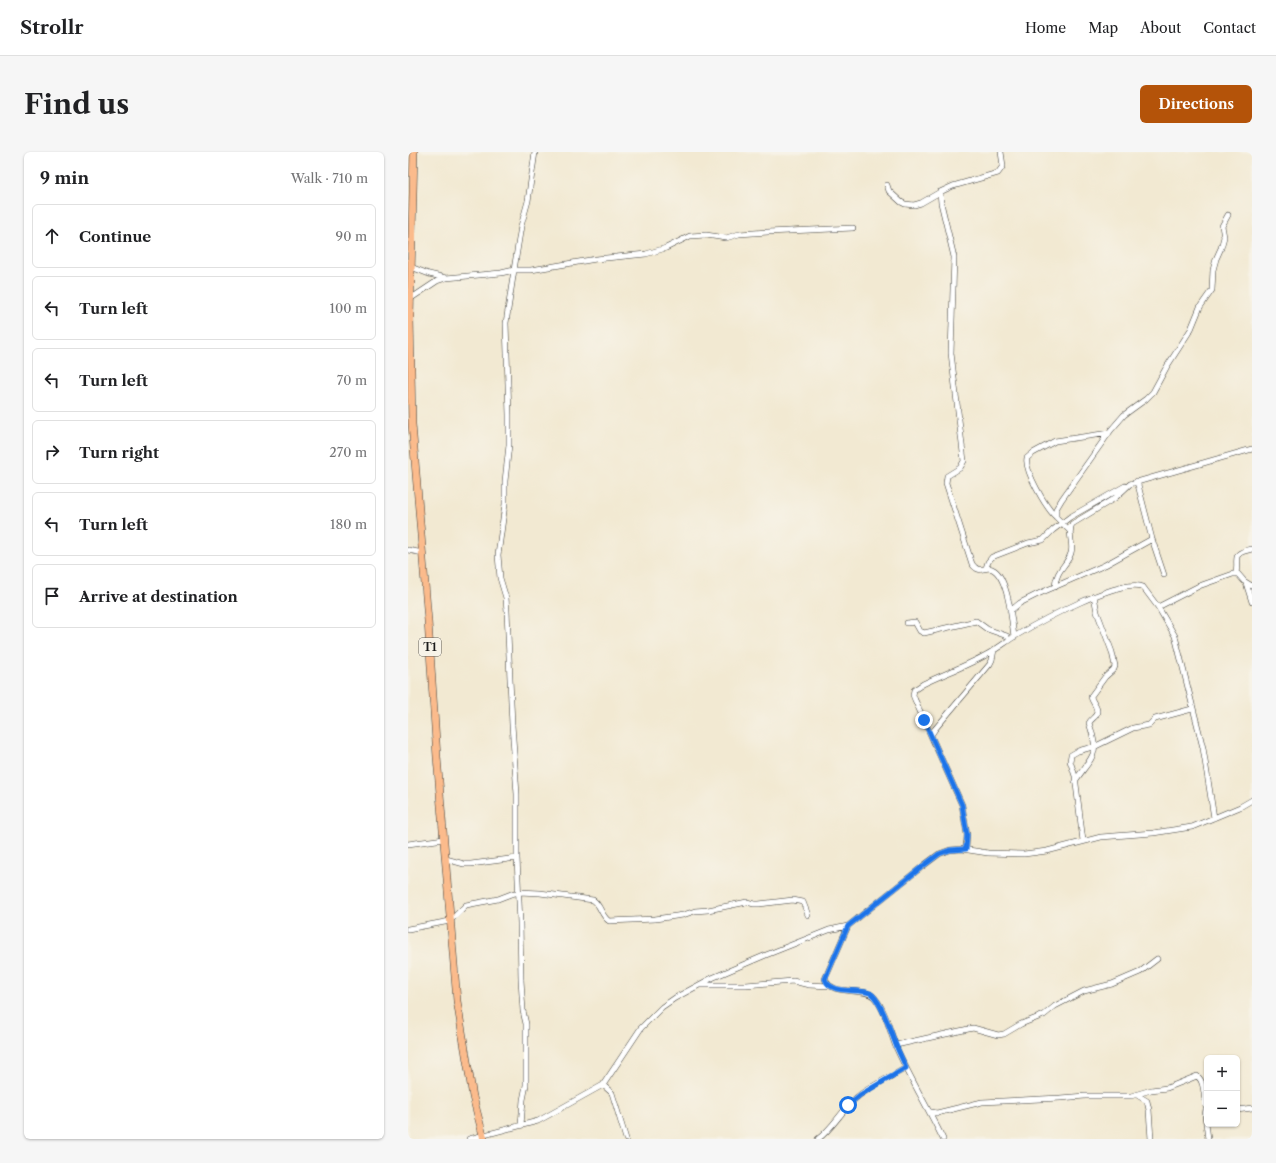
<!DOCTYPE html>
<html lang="en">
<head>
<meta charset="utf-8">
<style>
	:root { --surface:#fff; --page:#f6f6f6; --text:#202124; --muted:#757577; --line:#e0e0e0; --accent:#b45309 }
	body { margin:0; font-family:"Libre Caslon Text",serif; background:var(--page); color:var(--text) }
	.controls { position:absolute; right:12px; bottom:12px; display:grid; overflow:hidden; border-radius:6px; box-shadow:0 1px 3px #0004 }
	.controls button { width:36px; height:36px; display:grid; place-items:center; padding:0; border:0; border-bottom:1px solid var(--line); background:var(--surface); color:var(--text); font:20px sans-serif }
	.stop { position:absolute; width:12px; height:12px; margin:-9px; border:3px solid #1a73e8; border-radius:50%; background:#fff }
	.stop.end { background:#1a73e8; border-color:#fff; box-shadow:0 1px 4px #0008 }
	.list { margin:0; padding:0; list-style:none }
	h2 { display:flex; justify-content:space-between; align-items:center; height:52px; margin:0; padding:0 16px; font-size:17px }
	h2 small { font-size:13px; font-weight:400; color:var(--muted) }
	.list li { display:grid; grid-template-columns:26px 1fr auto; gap:12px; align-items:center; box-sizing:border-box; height:64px; margin:0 8px 8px; padding:0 8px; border:1px solid var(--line); border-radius:6px }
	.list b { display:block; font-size:15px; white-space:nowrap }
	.list em { font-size:13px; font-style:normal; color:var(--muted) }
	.icon { flex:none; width:22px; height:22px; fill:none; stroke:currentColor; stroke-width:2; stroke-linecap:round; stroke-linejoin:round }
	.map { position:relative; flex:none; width:844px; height:987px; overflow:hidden; border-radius:6px }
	header { display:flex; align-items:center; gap:24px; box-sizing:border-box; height:56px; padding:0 20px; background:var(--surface); border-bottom:1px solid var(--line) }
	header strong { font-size:19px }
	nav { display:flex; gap:22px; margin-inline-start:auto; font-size:14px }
	.intro { display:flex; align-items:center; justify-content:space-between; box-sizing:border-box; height:96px; padding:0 24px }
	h1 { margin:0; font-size:28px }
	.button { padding:10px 18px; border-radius:6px; background:var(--accent); color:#fff; font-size:14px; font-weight:700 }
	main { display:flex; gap:24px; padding:0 24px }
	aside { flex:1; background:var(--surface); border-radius:6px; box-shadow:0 1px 3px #0004 }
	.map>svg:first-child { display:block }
</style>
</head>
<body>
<header>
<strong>Strollr</strong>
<nav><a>Home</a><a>Map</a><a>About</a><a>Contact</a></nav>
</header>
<div class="intro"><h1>Find us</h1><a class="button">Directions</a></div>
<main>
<aside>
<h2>9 min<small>Walk · 710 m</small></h2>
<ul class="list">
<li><svg class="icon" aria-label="ahead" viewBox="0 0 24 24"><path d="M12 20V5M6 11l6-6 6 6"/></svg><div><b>Continue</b></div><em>90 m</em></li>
<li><svg class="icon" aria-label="left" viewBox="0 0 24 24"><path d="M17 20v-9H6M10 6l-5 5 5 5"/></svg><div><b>Turn left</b></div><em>100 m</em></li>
<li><svg class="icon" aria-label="left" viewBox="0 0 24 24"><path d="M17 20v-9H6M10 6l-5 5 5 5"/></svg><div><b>Turn left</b></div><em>70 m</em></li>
<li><svg class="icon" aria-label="right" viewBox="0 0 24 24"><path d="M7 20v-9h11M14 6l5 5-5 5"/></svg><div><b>Turn right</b></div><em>270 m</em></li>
<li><svg class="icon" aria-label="left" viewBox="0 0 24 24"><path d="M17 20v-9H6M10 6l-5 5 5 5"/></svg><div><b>Turn left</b></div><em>180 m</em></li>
<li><svg class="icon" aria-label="arrive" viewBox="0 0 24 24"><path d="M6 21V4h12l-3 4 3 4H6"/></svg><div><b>Arrive at destination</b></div></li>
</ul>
</aside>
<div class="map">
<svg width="844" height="987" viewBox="0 0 844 987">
	<rect width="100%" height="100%" fill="#f7f3e8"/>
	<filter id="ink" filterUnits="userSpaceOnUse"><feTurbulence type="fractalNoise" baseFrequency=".025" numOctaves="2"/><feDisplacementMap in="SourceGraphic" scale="8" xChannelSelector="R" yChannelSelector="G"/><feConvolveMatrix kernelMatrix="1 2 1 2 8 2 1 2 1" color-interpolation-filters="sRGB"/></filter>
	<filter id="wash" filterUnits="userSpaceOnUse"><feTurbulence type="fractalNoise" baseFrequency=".012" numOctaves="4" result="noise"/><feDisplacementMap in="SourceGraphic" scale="16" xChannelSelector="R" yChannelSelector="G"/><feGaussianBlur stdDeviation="0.9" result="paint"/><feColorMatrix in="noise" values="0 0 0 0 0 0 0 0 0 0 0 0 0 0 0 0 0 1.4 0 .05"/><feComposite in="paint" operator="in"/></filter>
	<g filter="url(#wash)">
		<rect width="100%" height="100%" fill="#f2e9d2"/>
	</g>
	<g filter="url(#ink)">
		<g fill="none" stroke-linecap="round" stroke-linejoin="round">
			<g stroke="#3c3b37" stroke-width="6">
				<path id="minor" d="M 479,33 L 481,39 L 493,50 L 497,52 L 506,53 L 513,51 L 532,40 L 545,34 L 590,21 L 595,14 L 593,0
					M 532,40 L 533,51 L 546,105 L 543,201 L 556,309 L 552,316 L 539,324 L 538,331 L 564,412 C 573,424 577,412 586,418 C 600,427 604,469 606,485
					M 3,115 L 21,122 L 38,126
					M 2,147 L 29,129 L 38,126 L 93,121 L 106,118 L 123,118 L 188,107 L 238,102 L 258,96 L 282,84 L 298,83 L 318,86 L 331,82 L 360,80 L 445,76
					M 729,329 L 744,387 L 756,423
					M 648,365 C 638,356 616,318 619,306 L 625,301 L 647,289 L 701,281
					M 662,379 L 648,365 L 648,357 L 654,347 L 703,278 L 716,263 L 738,247 L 745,240 L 758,216 L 783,177 L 792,155 L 804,138 L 805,118 L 808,107 L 813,96 L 816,85 L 814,74 L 820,63
					M 0,398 L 15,401
					M 578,416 L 580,410 L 584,405 L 620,391 L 635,388 L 645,378 L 662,365 L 717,334
					M 828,422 C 831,405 822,402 844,397
					M 838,431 L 844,450
					M 647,435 C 648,417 659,414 663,401 C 666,391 659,382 664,372 L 707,346 L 722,332 L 844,297
					M 750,455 L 791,434 L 825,422 L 830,422 L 836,429 L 844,434
					M 602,459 L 612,451 L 630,442 L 697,413 L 744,387
					M 499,471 L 507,470 L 512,479 L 516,481 L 568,469 L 579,477 L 599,484
					M 523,583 L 527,577 L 582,512 L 584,508 L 586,498
					M 667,629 C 686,602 692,603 681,571 C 683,567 686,566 688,563 C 692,556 683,550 683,544 L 697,525 L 706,517 L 707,514 L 704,500 L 689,460 L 686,444
					M 675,689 L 667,624 L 662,609 L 663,603 L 670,599 L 688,594 L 725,576 L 741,573 L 747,567 L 784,557
					M 0,692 L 36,687
					M 558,697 L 559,683 L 554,653 L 507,548 L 505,543 L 506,538 L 515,532 C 536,522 558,514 578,503 C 589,497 599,489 609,483 C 629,471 715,424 735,435 L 750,455 L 767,484 L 795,596 L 806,666
					M 38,707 L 56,712 L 63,712 L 109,706
					M 440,774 L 417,827 C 423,845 456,834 466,845 C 477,857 482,879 488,895 C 502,926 520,956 535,987
					M 0,777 L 42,769 L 58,753 L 90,747 L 103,742 L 111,740 L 132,741 L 185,748 C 193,753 193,764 201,769 L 247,767 L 275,763 L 287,759 L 300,758 L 339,750 L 346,752 L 351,752 L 385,748 L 395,750 L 400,763
					M 291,833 L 338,833 L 385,829 L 401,833 L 422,834
					M 488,893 L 565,876 L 590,883 L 596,882 L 613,872 L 636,863 L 647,854 L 676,839 L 704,832 L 732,820 L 749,807
					M 195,933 L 204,941 L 218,987
					M 729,943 L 739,949 L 741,958 L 743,987
					M 798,957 L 797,963 L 800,987
					M 829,958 L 844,956
					M 523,960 L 529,961 L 574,950 L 652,946 L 677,944 L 723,944 L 743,938 L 759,936 L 789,924 C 798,930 795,949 799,959
					M 113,973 L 115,948 L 118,933 L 118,872 L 115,859 L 113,828 L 112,771 L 109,706 L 109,642 L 104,573 L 99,459 L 98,446 L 92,426 L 90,403 L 97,352 L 97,329 L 101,293 L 101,263 L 98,171 L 106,118 L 113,74 L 120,49 L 127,0
					M 61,987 L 130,969 L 195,933 L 233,876 L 254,855 L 267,846 L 304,826 L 358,803 L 421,778 L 440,774 L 515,714 L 531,702 L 542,698 L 554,697 L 580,701 L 616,702 L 639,699 L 693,685 L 745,681 L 784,675 L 832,655 L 844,648
					M 410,987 C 425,976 434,958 448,946 C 461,934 483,925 498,916"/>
			</g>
			<g stroke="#3c3b37" stroke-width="8">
				<path id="highway" d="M 6,0 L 2,164 L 4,272 L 20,469 L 29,605 L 49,849 L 65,945 L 76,987"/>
			</g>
			<use href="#minor" stroke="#fff" stroke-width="5"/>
			<use href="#highway" stroke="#fbbb8c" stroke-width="7"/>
		</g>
	</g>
	<g fill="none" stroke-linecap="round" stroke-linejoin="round" filter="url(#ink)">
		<path stroke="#1a73e8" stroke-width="5" d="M 440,953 L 452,943 L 498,916 C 495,908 491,901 488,893 C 483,881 473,847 462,841 C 451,836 422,843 417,827 L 440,774 L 515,714 L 531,702 L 542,698 L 558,697 L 559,683 L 554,653 L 516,568"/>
	</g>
	<g text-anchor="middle" stroke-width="3.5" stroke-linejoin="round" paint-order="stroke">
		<rect fill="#f7f3e8" stroke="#5e5c59" stroke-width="1" x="11" y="486" width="22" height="18" rx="3"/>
		<g font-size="11" font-weight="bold" fill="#1c1c1c">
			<text x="22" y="499">T1</text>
		</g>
	</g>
</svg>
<div class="controls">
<button>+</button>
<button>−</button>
</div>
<div class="stop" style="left:440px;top:953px"></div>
<div class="stop end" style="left:516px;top:568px"></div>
</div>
</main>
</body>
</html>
